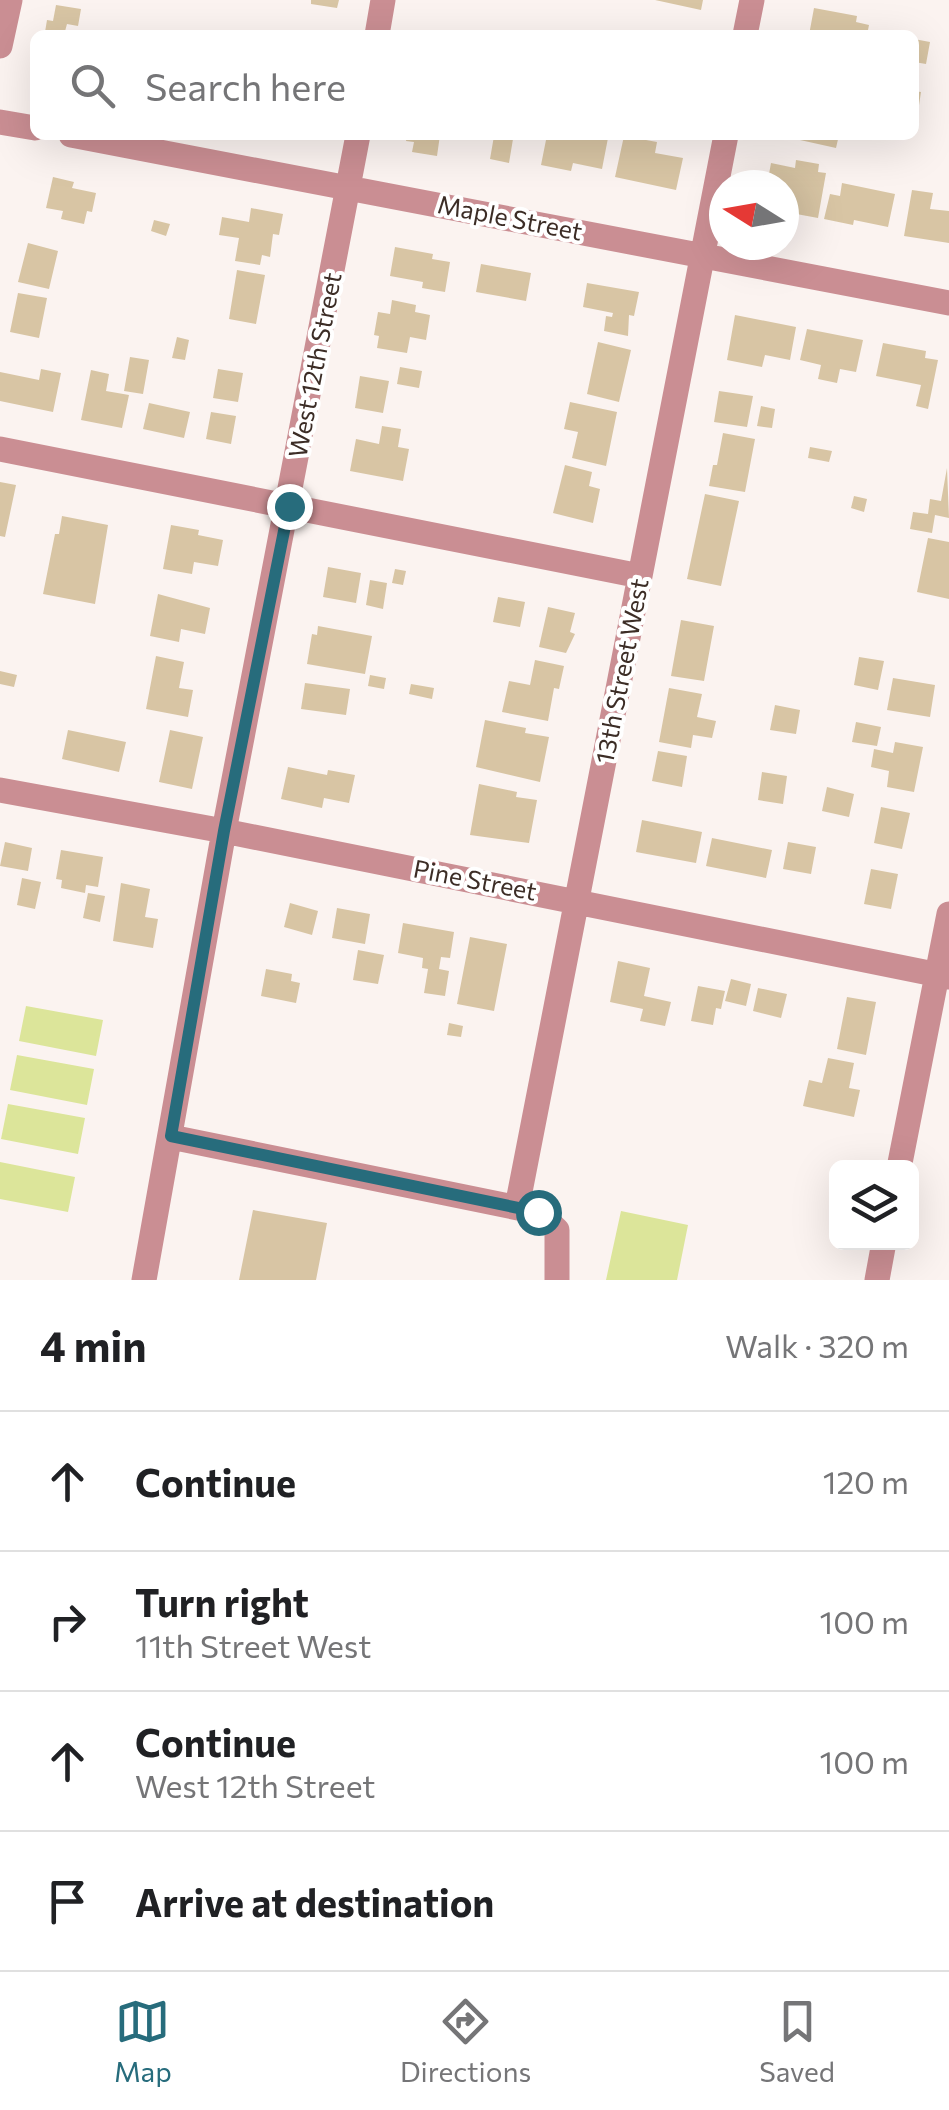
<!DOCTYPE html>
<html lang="en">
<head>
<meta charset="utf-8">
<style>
	:root { --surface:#fff; --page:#f6f6f6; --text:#202124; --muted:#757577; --line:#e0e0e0; --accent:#276c7c }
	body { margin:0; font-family:Commissioner,sans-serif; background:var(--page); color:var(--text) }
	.controls { position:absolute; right:30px; bottom:30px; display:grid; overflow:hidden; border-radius:15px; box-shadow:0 10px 40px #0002 }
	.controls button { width:90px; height:90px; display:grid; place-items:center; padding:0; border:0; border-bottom:2px solid var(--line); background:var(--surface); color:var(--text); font:50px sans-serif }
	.compass { position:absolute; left:709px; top:170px; width:90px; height:90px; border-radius:50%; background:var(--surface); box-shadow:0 10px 40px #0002; rotate:281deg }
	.stop { position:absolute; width:30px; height:30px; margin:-22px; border:8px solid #276c7c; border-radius:50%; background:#fff }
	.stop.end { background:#276c7c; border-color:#fff; box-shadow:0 2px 10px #0008 }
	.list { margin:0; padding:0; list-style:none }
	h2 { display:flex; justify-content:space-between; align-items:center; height:130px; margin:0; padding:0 40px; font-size:42px }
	h2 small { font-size:32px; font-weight:400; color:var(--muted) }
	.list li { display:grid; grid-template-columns:65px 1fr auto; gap:30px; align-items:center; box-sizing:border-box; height:140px; padding:0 40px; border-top:2px solid var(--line) }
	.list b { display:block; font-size:38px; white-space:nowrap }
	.list p { margin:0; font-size:32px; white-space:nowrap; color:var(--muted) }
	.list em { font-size:32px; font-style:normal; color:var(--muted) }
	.icon { flex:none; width:55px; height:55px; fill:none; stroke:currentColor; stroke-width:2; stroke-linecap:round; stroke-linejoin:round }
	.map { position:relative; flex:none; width:949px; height:1280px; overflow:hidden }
	.search { position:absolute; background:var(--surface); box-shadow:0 10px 40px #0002; left:30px; right:30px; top:30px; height:110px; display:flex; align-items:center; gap:25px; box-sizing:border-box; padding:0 35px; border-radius:15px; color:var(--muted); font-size:38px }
	.sheet { height:690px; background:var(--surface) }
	nav { display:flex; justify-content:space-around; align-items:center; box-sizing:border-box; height:140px; border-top:2px solid var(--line); background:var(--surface); font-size:28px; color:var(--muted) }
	nav a { display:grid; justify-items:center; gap:5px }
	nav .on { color:var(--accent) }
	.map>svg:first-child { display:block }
</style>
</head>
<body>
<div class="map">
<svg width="949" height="1280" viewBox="0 0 949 1280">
	<rect width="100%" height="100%" fill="#fbf3f0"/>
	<path fill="#dce59a" d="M 26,1006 L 103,1020 L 96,1056 L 19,1041 Z
		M 17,1055 L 94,1069 L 87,1105 L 10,1090 Z
		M 8,1104 L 85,1118 L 78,1154 L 1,1139 Z
		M 0,1162 L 75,1177 L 68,1212 L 0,1199 Z
		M 621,1211 L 688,1225 L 677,1280 L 606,1280 Z"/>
	<path fill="#d8c5a4" d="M 311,0 L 339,0 L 337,8 L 311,4 Z
		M 655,0 L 703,0 L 701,10 Z
		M 56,5 L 81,9 L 78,26 L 67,24 L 64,35 L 45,32 L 47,20 L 53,21 Z
		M 814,8 L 857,16 L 856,22 L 869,25 L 867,35 L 809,35 Z
		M 914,39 L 930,42 L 926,64 L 914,62 Z
		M 914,91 L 921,92 L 916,125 L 914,125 Z
		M 407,135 L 440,135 L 437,156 L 412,152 L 414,142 L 406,141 Z
		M 547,135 L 608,138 L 602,169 L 573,163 L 571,171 L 541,165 Z
		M 801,135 L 839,135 L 836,148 L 800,140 Z
		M 494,136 L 513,139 L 509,163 L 490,159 Z
		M 624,136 L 657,142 L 655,153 L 683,158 L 676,190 L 615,177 Z
		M 796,160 L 819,164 L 818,172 L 826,173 L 818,218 L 791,213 L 793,205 L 784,204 L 784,185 L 767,185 L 771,163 L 795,168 Z
		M 53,177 L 74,182 L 72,188 L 96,193 L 92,212 L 87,211 L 84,224 L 61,219 L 63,211 L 46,208 Z
		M 842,183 L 895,194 L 888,227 L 854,220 L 853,225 L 824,219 L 830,194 L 840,196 Z
		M 912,190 L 933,193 L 930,209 L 949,211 L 949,243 L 904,236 Z
		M 251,208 L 283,214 L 279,235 L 273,234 L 270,257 L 262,255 L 260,265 L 235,261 L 239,238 L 219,235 L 222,217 L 249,222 Z
		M 154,220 L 170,224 L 166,236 L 151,231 Z
		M 28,243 L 58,251 L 49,289 L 18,282 Z
		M 395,247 L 433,254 L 432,259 L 450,262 L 445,292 L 422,288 L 423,282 L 390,276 Z
		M 481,264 L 531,273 L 526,301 L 476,292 Z
		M 237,270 L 265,275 L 256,324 L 229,319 Z
		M 587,283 L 639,292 L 634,316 L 629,315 L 628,336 L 604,331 L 606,316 L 612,317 L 613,313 L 583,307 Z
		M 18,293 L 47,298 L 39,338 L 10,332 Z
		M 392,300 L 416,305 L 415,312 L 430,315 L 426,340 L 410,337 L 407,353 L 377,348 L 379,336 L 374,335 L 378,312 L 390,314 Z
		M 735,315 L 796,327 L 790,360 L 765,355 L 762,367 L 727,360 Z
		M 807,329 L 863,340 L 856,372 L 840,369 L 837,383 L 818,379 L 821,365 L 800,360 Z
		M 177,337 L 189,340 L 185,360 L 172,358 Z
		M 598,342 L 631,350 L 619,402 L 587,394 Z
		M 883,343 L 926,351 L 925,358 L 938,360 L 928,409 L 916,406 L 921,385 L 876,376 Z
		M 130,357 L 149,360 L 143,394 L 124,391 Z
		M 400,367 L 422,371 L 419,388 L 397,384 Z
		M 41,369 L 61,373 L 53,412 L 0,401 L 0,372 L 39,380 Z
		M 218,369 L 243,373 L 238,402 L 213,398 Z
		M 91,370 L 109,374 L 106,391 L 129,395 L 122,428 L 81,420 Z
		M 360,376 L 389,381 L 383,413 L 355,408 Z
		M 719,391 L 753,396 L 747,427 L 714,422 Z
		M 570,402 L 617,412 L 606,466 L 572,458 L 578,432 L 564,429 Z
		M 149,403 L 190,412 L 184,438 L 143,429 Z
		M 761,406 L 775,409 L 772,428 L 757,426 Z
		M 211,412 L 236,416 L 231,444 L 206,439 Z
		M 382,426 L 401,429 L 398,447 L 409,449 L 403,481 L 350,471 L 356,439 L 379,444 Z
		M 723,433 L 755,439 L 745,492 L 709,486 L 713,465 L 717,465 Z
		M 810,447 L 832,451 L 829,462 L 808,458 Z
		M 565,465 L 592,472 L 589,486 L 600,489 L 593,523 L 553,513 Z
		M 947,468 L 949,518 L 935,515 L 932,533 L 910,529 L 913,512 L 928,514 L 930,499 L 941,501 Z
		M 0,482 L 16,485 L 5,537 L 0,536 Z
		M 705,494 L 739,501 L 721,586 L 687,579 Z
		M 854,496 L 867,499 L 864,512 L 851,508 Z
		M 62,516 L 108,525 L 95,604 L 43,594 L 55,534 L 59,534 Z
		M 171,525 L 199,530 L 198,535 L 223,540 L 218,566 L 194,562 L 192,574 L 163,569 Z
		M 928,538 L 949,542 L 949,599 L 917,592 Z
		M 328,567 L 361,573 L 356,603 L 323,597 Z
		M 395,569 L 406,571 L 403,585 L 392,583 Z
		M 370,580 L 387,583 L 383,609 L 366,605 Z
		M 158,594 L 210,608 L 205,634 L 181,629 L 179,642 L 150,636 Z
		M 498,597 L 525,602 L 520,627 L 493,622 Z
		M 548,607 L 575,613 L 570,632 L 575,634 L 566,653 L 539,647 Z
		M 681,620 L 714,626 L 704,681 L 671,676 Z
		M 318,626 L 372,636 L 365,674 L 307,664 L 312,634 L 317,635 Z
		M 156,656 L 184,662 L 179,688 L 193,690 L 188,717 L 146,709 Z
		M 859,657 L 884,661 L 878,690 L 854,685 Z
		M 535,660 L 564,666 L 559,689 L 554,688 L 548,721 L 502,712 L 509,681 L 530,685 Z
		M 0,671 L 17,675 L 14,687 L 0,684 Z
		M 370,675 L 386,678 L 384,689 L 368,686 Z
		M 893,678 L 935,685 L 930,717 L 887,710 Z
		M 305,683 L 350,689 L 346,715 L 301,709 Z
		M 411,684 L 434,688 L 432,699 L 409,694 Z
		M 669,688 L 702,694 L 697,717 L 716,721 L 712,738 L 693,735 L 691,748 L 659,742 Z
		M 775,705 L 800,710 L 796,734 L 770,730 Z
		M 485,720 L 526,728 L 525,733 L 549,737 L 540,782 L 476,767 Z
		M 856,722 L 881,727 L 877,746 L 852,742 Z
		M 68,730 L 126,742 L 119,772 L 62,759 Z
		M 170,730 L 203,737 L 192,789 L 159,782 Z
		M 895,742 L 923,747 L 914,792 L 887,787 L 889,771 L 871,767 L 874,749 L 893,753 Z
		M 658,751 L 687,756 L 682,787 L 652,781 Z
		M 288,767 L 327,775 L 328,770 L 355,775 L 349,803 L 324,798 L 322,808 L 281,799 Z
		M 762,772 L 787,776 L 783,804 L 758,800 Z
		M 479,784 L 517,792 L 516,797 L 537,800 L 529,843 L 470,835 Z
		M 827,787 L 854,794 L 849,817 L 822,811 Z
		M 881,807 L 910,813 L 902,849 L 874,843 Z
		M 642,820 L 702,832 L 696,863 L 636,852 Z
		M 712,838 L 772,850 L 766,878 L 706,866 Z
		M 5,842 L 32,848 L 28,871 L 0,866 Z
		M 788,842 L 816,847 L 811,874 L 783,869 Z
		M 61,850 L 103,857 L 98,887 L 86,885 L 85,893 L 61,888 L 62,880 L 56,879 Z
		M 871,869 L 898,874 L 891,909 L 864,904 Z
		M 22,878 L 41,882 L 35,909 L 17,905 Z
		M 121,883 L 150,889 L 145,917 L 158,919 L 153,948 L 113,941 Z
		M 88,893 L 105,896 L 100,922 L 83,918 Z
		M 290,903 L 318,911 L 312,935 L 284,927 Z
		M 337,908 L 370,914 L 365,944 L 332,938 Z
		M 403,923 L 454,932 L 450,958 L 441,957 L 439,969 L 449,971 L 445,996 L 424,993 L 428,969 L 422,968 L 423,958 L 398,953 Z
		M 470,937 L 507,944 L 494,1011 L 457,1004 Z
		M 358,950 L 384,955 L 378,984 L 353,980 Z
		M 618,961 L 650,968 L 644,996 L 671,1002 L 665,1026 L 640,1021 L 643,1009 L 610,1002 Z
		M 266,969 L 292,974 L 291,981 L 300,983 L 296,1003 L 261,996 Z
		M 731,979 L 751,984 L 746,1006 L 725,1001 Z
		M 698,986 L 725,991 L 721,1009 L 716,1008 L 713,1025 L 691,1021 Z
		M 758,988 L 787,994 L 781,1018 L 753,1011 Z
		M 847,997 L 876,1002 L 866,1055 L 837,1049 Z
		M 449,1023 L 463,1026 L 461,1037 L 447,1035 Z
		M 828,1058 L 854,1063 L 849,1088 L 860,1090 L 854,1117 L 803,1106 L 809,1080 L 822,1083 Z
		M 253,1210 L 327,1223 L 316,1280 L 239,1280 Z"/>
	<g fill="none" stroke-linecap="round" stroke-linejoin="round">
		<path stroke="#ca8e93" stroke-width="25" d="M 377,35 L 383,0
			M 745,35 L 752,0
			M 0,46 L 10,0
			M 0,122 L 35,128
			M 71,135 L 949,303
			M 0,449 L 640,576
			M 0,790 L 224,831 L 949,977
			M 171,1137 L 538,1212 L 557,1230 L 557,1280
			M 899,1168 L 949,914
			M 517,1207 L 726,135
			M 144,1280 L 224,831 L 358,135
			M 877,1280 L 884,1242"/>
	</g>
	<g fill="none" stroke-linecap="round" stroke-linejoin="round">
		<path stroke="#276c7c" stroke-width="12" d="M 289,506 L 224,831 L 171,1136 L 538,1212"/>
	</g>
	<g text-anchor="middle" stroke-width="8" stroke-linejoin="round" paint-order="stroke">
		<g font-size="25" fill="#3c2d26" stroke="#fff">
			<text transform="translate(510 218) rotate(11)" y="9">Maple Street</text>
			<text transform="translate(315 365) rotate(-79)" y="9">West 12th Street</text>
			<text transform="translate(622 671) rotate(-79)" y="9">13th Street West</text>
			<text transform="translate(475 880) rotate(11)" y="9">Pine Street</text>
		</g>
	</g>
</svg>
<div class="controls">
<button><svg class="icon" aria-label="layers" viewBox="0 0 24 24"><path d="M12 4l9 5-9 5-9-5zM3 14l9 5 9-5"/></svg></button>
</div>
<svg class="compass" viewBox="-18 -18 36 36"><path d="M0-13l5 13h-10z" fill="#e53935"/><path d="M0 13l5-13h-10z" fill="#757577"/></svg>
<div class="stop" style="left:538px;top:1212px"></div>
<div class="stop end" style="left:289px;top:506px"></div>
<div class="search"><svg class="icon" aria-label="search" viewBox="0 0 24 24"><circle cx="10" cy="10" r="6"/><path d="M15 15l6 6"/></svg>Search here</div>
</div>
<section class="sheet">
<h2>4 min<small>Walk · 320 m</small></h2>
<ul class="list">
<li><svg class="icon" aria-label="ahead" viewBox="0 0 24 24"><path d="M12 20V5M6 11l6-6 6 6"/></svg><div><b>Continue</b></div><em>120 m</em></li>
<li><svg class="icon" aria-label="right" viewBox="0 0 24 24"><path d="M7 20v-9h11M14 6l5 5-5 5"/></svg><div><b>Turn right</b><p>11th Street West</p></div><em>100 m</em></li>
<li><svg class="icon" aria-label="ahead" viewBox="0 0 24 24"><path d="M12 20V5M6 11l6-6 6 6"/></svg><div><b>Continue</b><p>West 12th Street</p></div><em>100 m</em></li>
<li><svg class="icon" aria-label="arrive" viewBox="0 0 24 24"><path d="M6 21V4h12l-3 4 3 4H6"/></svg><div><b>Arrive at destination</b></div></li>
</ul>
</section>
<nav>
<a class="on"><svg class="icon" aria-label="map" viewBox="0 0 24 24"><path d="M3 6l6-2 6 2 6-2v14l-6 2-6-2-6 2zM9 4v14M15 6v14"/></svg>Map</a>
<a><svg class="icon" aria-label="directions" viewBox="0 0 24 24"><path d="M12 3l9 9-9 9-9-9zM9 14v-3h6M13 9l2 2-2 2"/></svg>Directions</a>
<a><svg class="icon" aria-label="saved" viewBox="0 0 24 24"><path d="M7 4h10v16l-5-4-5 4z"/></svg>Saved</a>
</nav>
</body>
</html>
